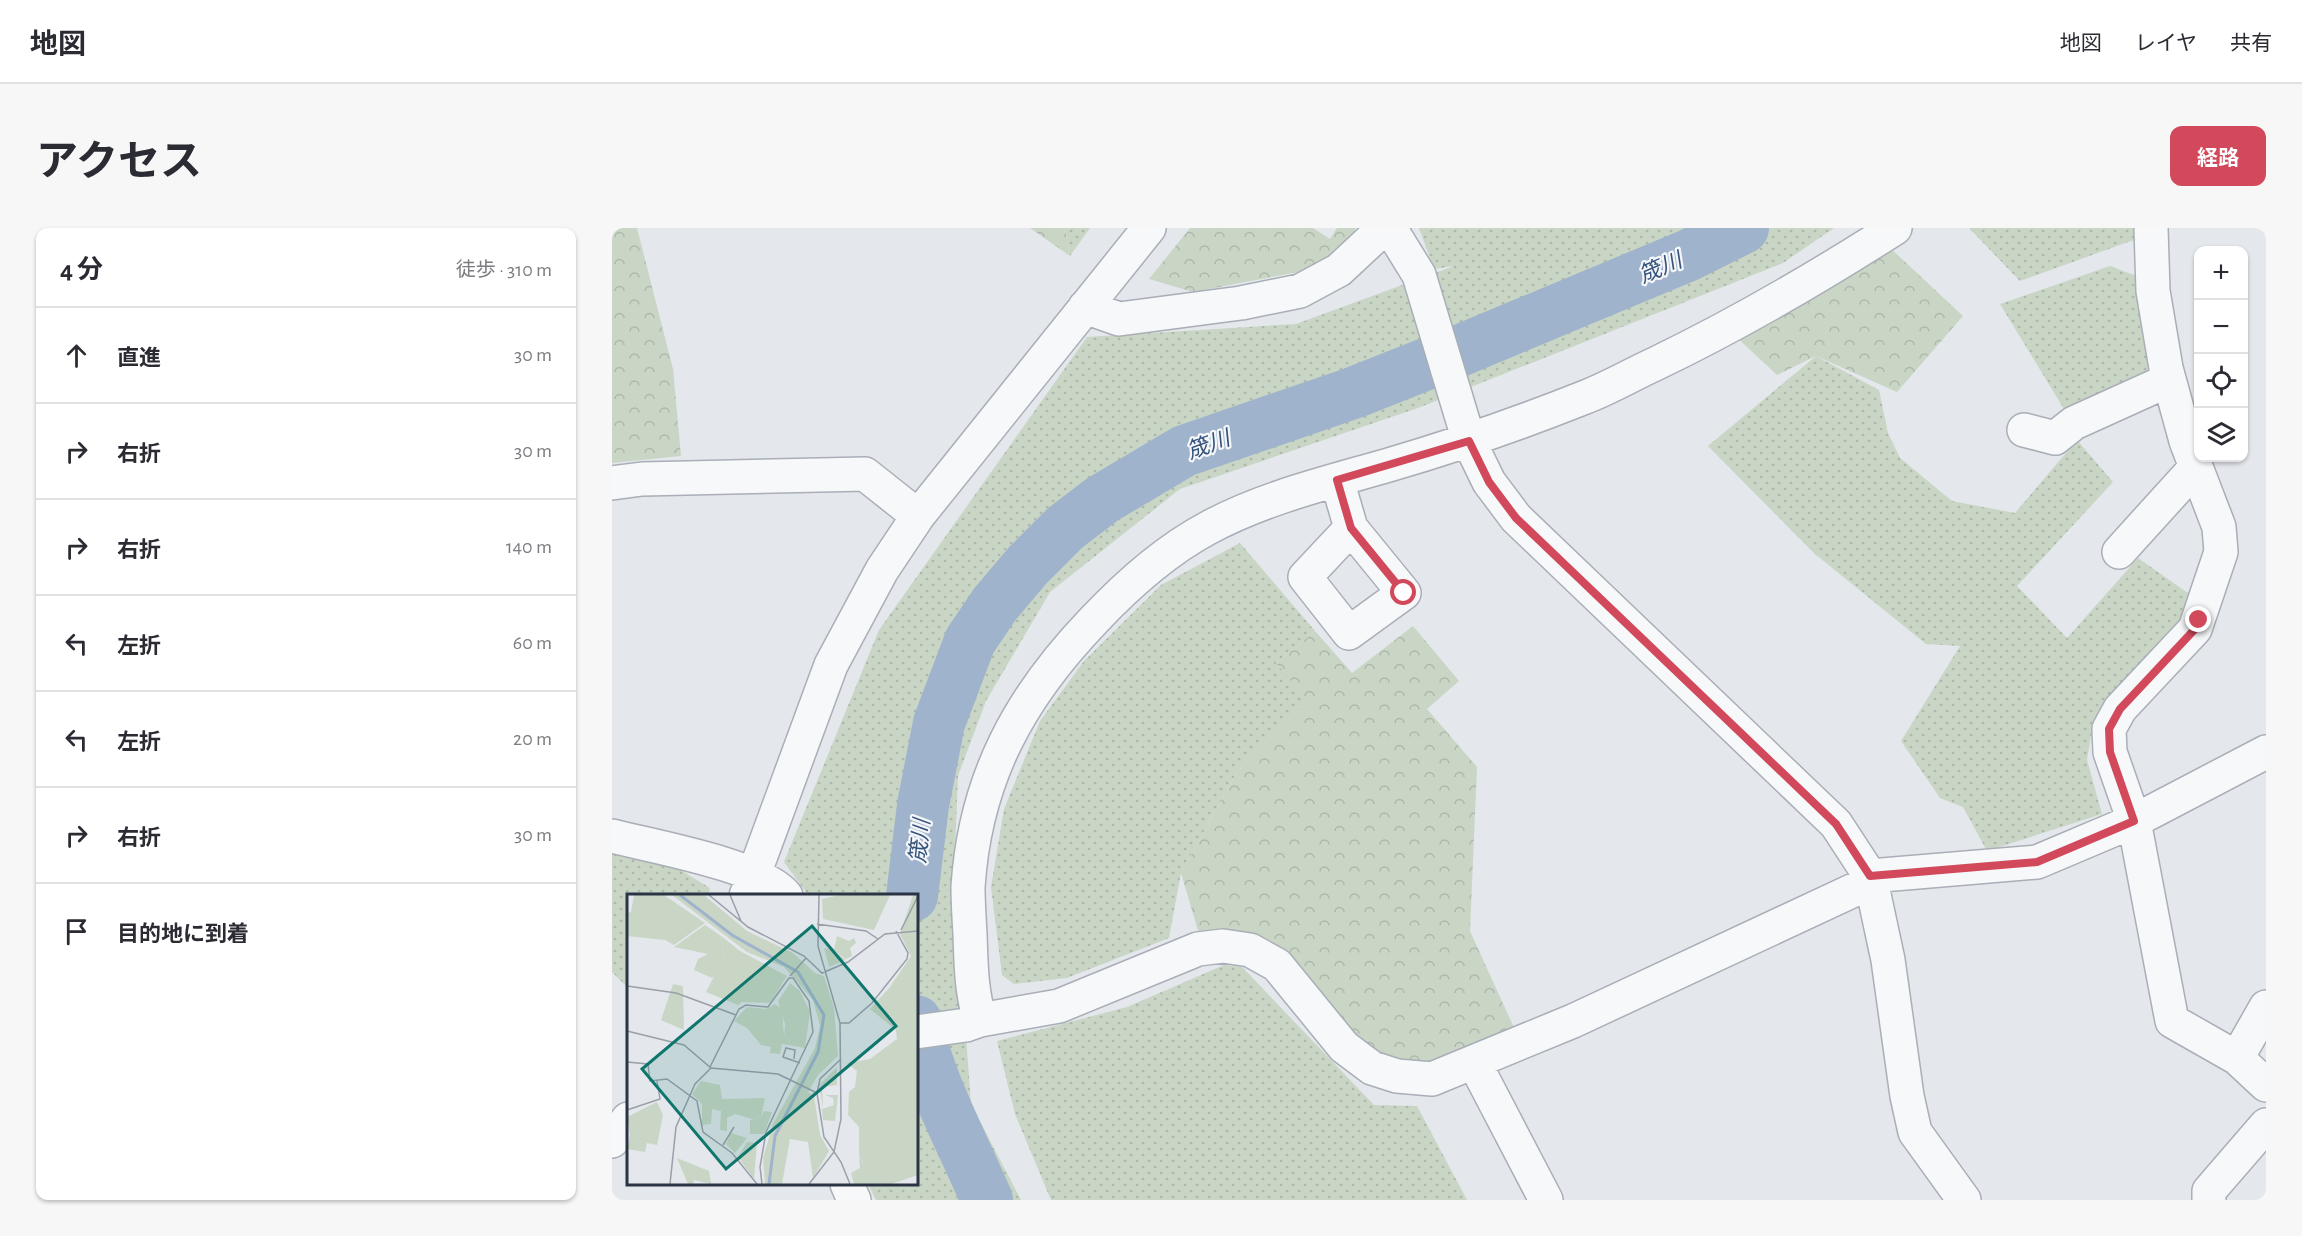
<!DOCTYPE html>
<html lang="ja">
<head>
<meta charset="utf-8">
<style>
	:root { --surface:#fff; --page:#f7f7f7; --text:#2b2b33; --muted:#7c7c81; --line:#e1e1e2; --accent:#d1495b }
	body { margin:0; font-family:"Alegreya Sans","Noto Sans JP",sans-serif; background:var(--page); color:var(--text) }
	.controls { position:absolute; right:18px; top:18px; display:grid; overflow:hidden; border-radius:12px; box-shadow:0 2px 4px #0004 }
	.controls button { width:54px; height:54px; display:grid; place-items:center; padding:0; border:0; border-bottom:2px solid var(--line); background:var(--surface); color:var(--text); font:30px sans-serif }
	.stop { position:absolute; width:18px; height:18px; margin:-14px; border:4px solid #d1495b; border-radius:50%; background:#fff }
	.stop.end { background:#d1495b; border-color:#fff; box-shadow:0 2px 6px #0008 }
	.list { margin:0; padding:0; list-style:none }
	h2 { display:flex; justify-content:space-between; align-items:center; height:78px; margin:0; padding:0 24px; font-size:26px }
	h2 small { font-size:20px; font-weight:400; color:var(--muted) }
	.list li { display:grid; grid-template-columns:39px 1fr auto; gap:18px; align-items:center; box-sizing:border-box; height:96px; padding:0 24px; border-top:2px solid var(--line) }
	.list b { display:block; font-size:22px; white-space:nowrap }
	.list em { font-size:20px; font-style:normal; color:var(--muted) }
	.icon { flex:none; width:33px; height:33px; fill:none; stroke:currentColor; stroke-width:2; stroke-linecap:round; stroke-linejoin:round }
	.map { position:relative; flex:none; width:1654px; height:972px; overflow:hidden; border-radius:12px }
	header { display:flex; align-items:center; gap:36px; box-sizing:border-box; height:84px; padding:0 30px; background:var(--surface); border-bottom:2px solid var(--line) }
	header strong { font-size:28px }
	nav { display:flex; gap:33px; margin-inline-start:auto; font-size:21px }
	.intro { display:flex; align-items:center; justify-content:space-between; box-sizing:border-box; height:144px; padding:0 36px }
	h1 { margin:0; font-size:42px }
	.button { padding:15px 27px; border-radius:12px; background:var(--accent); color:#fff; font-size:21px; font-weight:700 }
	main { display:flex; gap:36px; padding:0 36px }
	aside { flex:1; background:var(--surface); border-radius:12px; box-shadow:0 2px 4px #0004 }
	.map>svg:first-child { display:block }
</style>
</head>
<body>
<header>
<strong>地図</strong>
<nav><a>地図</a><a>レイヤ</a><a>共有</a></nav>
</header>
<div class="intro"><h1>アクセス</h1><a class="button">経路</a></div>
<main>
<aside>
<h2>4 分<small>徒歩 · 310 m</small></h2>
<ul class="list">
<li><svg class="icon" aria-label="ahead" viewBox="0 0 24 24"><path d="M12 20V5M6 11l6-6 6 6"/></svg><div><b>直進</b></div><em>30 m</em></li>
<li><svg class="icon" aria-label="right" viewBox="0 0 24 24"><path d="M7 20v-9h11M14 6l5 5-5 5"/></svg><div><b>右折</b></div><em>30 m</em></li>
<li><svg class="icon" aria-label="right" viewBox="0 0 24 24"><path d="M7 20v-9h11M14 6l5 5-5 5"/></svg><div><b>右折</b></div><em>140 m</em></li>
<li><svg class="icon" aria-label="left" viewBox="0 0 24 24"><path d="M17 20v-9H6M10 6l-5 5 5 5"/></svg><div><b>左折</b></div><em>60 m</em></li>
<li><svg class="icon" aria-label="left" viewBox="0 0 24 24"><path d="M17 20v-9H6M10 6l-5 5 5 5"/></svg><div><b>左折</b></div><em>20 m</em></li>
<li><svg class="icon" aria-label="right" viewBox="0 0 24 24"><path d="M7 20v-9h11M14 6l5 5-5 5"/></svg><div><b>右折</b></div><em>30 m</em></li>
<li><svg class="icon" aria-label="arrive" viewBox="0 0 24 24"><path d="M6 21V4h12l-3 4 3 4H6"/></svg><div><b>目的地に到着</b></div></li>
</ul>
</aside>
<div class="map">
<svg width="1654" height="972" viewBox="0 0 1654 972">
	<defs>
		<pattern id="grass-dots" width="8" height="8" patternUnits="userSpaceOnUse" patternTransform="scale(1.5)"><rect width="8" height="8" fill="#c9d6c5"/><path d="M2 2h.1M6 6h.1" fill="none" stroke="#adb8ab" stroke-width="1.8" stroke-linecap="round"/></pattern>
		<pattern id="forest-crowns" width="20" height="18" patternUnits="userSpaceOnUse" patternTransform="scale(1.5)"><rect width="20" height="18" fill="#c9d6c5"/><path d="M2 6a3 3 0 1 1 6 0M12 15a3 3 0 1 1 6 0" fill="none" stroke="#adb8ab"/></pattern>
	</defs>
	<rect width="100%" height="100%" fill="#e4e7ec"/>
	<path fill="url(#grass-dots)" d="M 453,0 L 478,0 L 458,28 Z
		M 807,0 L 1222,0 L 1171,35 L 806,180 L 568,261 L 438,364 L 374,473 L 346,548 L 342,647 L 359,876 L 409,972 L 264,972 L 256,956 L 304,956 L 304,668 L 196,667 L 172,634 L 267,402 L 475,109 L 684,96 L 842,38 L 822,41 Z
		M 1357,0 L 1531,0 L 1530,9 L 1408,53 Z
		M 1498,38 L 1527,49 L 1536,142 L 1452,181 L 1388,76 Z
		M 1204,128 L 1267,162 L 1276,205 L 1288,230 L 1340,273 L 1403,285 L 1465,212 L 1501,254 L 1405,358 L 1455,410 L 1526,330 L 1583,370 L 1583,401 L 1482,490 L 1475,532 L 1490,586 L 1375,623 L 1351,579 L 1328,570 L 1289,513 L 1348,418 L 1314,416 L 1203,326 L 1096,218 Z
		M 628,315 L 703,403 L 664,435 L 697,472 L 625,544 L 569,645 L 557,710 L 455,750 L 402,756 L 390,747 L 379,659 L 392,581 L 428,493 L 472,433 L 549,357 Z
		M 0,623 L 47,629 L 98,660 L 96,667 L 16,668 L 16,760 L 0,744 Z
		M 612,737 L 630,739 L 762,877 L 805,878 L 855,972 L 439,972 L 403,886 L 385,813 L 515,779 Z"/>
	<path fill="url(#forest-crowns)" d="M 0,0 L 25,0 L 61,141 L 69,228 L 0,235 Z
		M 418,0 L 453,0 L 458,28 Z
		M 578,0 L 701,0 L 718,11 L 725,0 L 744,0 L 723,37 L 581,64 L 537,51 Z
		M 1274,16 L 1351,88 L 1285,164 L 1204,128 L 1165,147 L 1121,106 Z
		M 801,398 L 847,453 L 815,481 L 865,539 L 858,703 L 904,804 L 820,836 L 785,833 L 760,826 L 665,722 L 587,706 L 569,645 L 625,544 L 696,473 L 664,435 L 703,403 L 740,445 Z"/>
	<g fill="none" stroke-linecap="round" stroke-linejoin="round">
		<path stroke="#9fb4cc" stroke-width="52" d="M 300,668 L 311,577 L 327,495 L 358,413 L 383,376 L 416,337 L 453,300 L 491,271 L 572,223 L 741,165 L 847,123 L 1077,27 L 1131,0
			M 304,793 C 318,857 350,913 375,972"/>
		<g stroke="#a9aeb7" stroke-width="36">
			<path id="minor" d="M 778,0 L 807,47 L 857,213 L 877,254 L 904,290 L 1224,596 L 1258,648 L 1276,732 L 1295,868 L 1303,904 L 1352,972
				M 1539,0 L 1541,63 L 1554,140 L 1574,213 L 1607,299 L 1609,324 L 1583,401 L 1508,481 L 1497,501 L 1498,524 L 1522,593 L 1560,793 L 1625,830 L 1654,857
				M 473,79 L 507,91 L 629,75 L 688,63 L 727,42 L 772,0
				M 1412,202 L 1443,210 L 1462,195 L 1557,152
				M 725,252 L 739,300 L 792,365 L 737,405 L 693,349 L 739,300
				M 0,255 L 30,251 L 253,246 L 306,288
				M 1507,324 L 1584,239
				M 0,608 C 39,618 152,638 174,668
				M 1258,648 L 1425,634 L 1522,593 L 1654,524
				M 1259,654 L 961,793 L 820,851 L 785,848 L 760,840 L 732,819 L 665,737 L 638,722 L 611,718 L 586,721 L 447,778 L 368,792 C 359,763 359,735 358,706 C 357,690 356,674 356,659 C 363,550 408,469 482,392 C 516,356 553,323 596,300 C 653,269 719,254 780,236 C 845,217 908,195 971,170 C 995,161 1019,147 1043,136 C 1126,96 1205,50 1283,0
				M 134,668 L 219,437 L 270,342 L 306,288 L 537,0
				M 304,804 L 354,797 L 368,792
				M 1625,830 L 1654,779
				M 862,834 L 934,972
				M 0,913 L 16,891
				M 235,956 L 242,972
				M 1597,972 L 1597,963 L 1654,897"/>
		</g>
		<use href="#minor" stroke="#f7f8fa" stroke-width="33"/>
	</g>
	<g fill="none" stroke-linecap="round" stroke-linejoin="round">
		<path stroke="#d1495b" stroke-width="8" d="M 792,365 L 739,300 L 725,252 L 857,213 L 877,254 L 904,290 L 1224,596 L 1258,648 L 1425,634 L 1522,593 L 1498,524 L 1497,501 L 1508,481 L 1583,401 L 1587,392"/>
	</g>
	<g text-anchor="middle" stroke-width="4.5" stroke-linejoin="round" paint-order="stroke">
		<g font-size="22" font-style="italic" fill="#34527a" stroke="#f4f6f9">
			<text transform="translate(1048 39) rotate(-23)" y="8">筬川</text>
			<text transform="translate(596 216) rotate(-20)" y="8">筬川</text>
			<text transform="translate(307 613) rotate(-84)" y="8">筬川</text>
		</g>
	</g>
	<g transform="translate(15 666)">
		<rect width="291" height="291" fill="#e4e7ec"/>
		<path d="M 7,1 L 37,1 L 78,29 L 47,51 L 38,46 L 0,42 L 0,19 L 4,18 ZM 45,1 L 77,1 L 120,37 L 166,59 L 188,79 L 197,82 L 207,114 L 211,162 L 191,181 L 181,198 L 187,202 L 193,241 L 202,257 L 186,284 L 181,248 L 163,245 L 155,290 L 138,290 L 136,264 L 146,230 L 188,154 L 193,132 L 186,106 L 157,73 L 120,58 ZM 94,42 L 113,57 L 160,82 L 143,109 L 115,108 L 111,111 L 79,98 L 97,63 ZM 197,54 L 207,56 L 219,66 L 202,73 ZM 163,89 L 173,97 L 183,118 L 178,154 L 162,151 L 163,145 L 157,144 L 158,130 L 151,107 ZM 74,187 L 93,191 L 95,205 L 138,204 L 134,223 L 125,225 L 108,220 L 100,224 L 100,237 L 93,236 L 94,217 L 85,215 L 84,230 L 75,231 L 75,210 L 65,200 ZM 198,201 L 211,201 L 208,227 L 196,226 L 195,215 L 207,211 L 206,204 ZM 30,208 L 36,221 L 30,251 L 20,249 L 18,258 L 0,255 L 3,241 L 0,223 ZM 104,239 L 120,244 L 108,259 L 99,250 ZM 120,248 L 130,249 L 127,285 L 111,263 ZM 232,262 L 239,275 L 291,263 L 291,281 L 264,290 L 227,290 L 224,279 L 233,274 Z" fill="#c9d6c5"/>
		<path d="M 213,1 L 263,1 L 247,36 L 196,25 L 195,5 ZM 286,1 L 291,1 L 291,263 L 267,285 L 239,275 L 232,261 L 232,233 L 221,221 L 222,198 L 228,193 L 230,177 L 220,169 L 243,165 L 270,145 L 269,136 L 243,115 L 263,93 L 284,62 L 273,40 ZM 78,31 L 94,42 L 97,63 L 92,78 L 85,84 L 67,76 L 71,65 L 81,60 L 47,53 ZM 210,42 L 222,47 L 227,44 L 229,49 L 223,54 L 225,62 L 219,65 L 207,56 ZM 46,90 L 56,92 L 57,136 L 34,126 ZM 148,110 L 155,115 L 157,143 L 163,145 L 162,151 L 155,150 L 153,160 L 143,159 L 144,153 L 134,151 L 120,134 L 107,127 L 120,113 L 139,115 ZM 210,173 L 210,191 L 195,193 L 196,214 L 192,191 ZM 137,217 L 145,218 L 137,240 L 123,240 L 123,226 L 134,223 ZM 50,264 L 82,277 L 84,290 L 67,286 L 66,290 L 61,290 Z" fill="#c9d6c5"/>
		<path fill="none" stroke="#9fb4cc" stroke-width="3" d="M 53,1 L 105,41 L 171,78 L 197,121 L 191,158 L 148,242 L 142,290"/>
		<path fill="none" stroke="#9a9fa9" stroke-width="1.5" d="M 82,1 L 121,33 L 177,62 L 195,79 L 221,68 L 258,40 L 291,37M 103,1 L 114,27M 190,30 L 239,37 L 251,45M 274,36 L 291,2M 163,82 L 179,64M 0,92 L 49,99 L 109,121M 213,129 L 222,129 L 245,109 L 280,65 L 281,59 L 269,37M 0,137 L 57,151 L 84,174 L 151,180 L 190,199M 167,165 L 168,156 L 159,154 L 156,163 L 173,169M 214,165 L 193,185 L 190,199 L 197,243 L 214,268 L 223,290M 0,168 L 21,170 L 23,187 L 40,185 L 70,207 L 76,238 L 105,259 L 130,290M 83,173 L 112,115 L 119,111 L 141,113 L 162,84 L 166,84 L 182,107 L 186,138 L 139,238 L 133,273 L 135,290M 0,216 L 33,205 L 30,187M 96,251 L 107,233M 43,290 L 49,233 L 68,190 L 84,174M 182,290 L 207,258 L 214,225 L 213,129 L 191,52 L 192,1"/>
		<path fill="#0f766e" fill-opacity="0.15" stroke="#0f766e" stroke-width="3" d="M 185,32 L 269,132 L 99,275 L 15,175 Z"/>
		<rect width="291" height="291" fill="none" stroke="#2b3445" stroke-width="3"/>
	</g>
</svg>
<div class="controls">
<button>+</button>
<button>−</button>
<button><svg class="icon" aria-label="locate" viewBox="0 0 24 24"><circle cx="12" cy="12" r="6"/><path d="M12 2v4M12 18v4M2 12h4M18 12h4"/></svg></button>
<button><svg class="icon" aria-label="layers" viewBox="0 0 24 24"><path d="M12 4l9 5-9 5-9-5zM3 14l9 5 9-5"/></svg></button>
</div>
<div class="stop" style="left:792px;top:365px"></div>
<div class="stop end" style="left:1587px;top:392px"></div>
</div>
</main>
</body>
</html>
